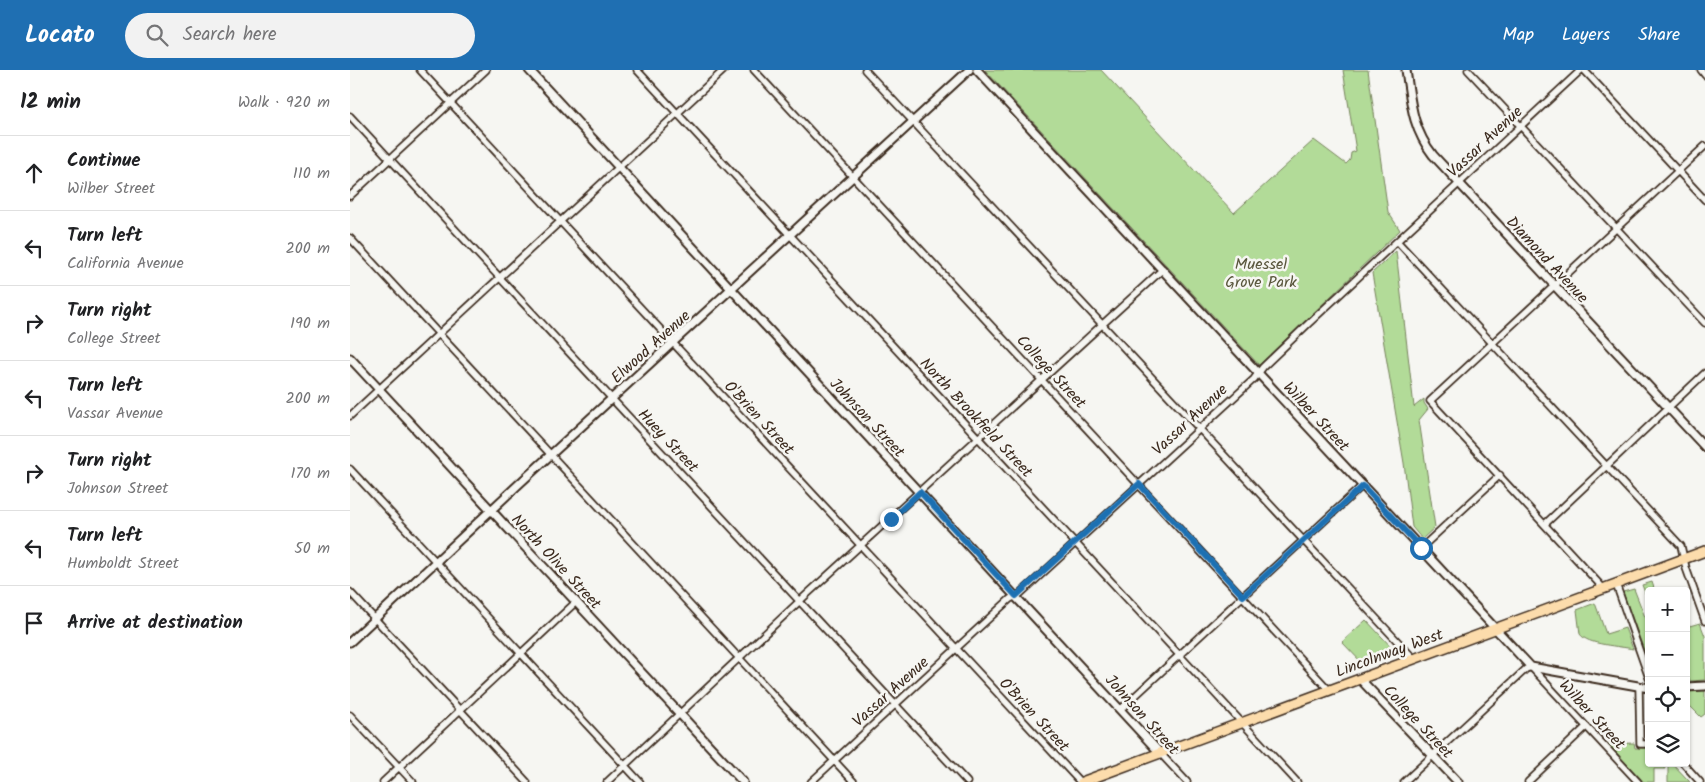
<!DOCTYPE html>
<html lang="en">
<head>
<meta charset="utf-8">
<style>
	:root { --surface:#fff; --page:#f2f2f2; --text:#202124; --muted:#757577; --line:#e0e0e0; --accent:#1f6fb2 }
	body { margin:0; font-family:Kalam,sans-serif; background:var(--page); color:var(--text) }
	.controls { position:absolute; right:15px; bottom:15px; display:grid; overflow:hidden; border-radius:5px; box-shadow:0 1px 4px #0004 }
	.controls button { width:45px; height:45px; display:grid; place-items:center; padding:0; border:0; border-bottom:1px solid var(--line); background:var(--surface); color:var(--text); font:25px sans-serif }
	.stop { position:absolute; width:15px; height:15px; margin:-11px; border:4px solid #1f6fb2; border-radius:50%; background:#fff }
	.stop.end { background:#1f6fb2; border-color:#fff; box-shadow:0 1px 5px #0008 }
	.list { margin:0; padding:0; list-style:none }
	h2 { display:flex; justify-content:space-between; align-items:center; height:65px; margin:0; padding:0 20px; font-size:21px }
	h2 small { font-size:16px; font-weight:400; color:var(--muted) }
	.list li { display:grid; grid-template-columns:32px 1fr auto; gap:15px; align-items:center; box-sizing:border-box; height:75px; padding:0 20px; border-top:1px solid var(--line) }
	.list b { display:block; font-size:19px; white-space:nowrap }
	.list p { margin:0; font-size:16px; white-space:nowrap; color:var(--muted) }
	.list em { font-size:16px; font-style:normal; color:var(--muted) }
	.icon { flex:none; width:28px; height:28px; fill:none; stroke:currentColor; stroke-width:2; stroke-linecap:round; stroke-linejoin:round }
	.map { position:relative; flex:none; width:1355px; height:712px; overflow:hidden }
	header { display:flex; align-items:center; gap:30px; box-sizing:border-box; height:70px; padding:0 25px; background:var(--accent); color:#fff }
	header strong { font-size:24px }
	nav { display:flex; gap:28px; margin-inline-start:auto; font-size:18px }
	.search { width:350px; height:45px; background:var(--page); display:flex; align-items:center; gap:12px; box-sizing:border-box; padding:0 18px; border-radius:28px; color:var(--muted); font-size:19px }
	main { display:flex }
	aside { flex:1; background:var(--surface) }
	.map>svg:first-child { display:block }
</style>
</head>
<body>
<header>
<strong>Locato</strong>
<div class="search"><svg class="icon" aria-label="search" viewBox="0 0 24 24"><circle cx="10" cy="10" r="6"/><path d="M15 15l6 6"/></svg>Search here</div>
<nav><a>Map</a><a>Layers</a><a>Share</a></nav>
</header>
<main>
<aside>
<h2>12 min<small>Walk · 920 m</small></h2>
<ul class="list">
<li><svg class="icon" aria-label="ahead" viewBox="0 0 24 24"><path d="M12 20V5M6 11l6-6 6 6"/></svg><div><b>Continue</b><p>Wilber Street</p></div><em>110 m</em></li>
<li><svg class="icon" aria-label="left" viewBox="0 0 24 24"><path d="M17 20v-9H6M10 6l-5 5 5 5"/></svg><div><b>Turn left</b><p>California Avenue</p></div><em>200 m</em></li>
<li><svg class="icon" aria-label="right" viewBox="0 0 24 24"><path d="M7 20v-9h11M14 6l5 5-5 5"/></svg><div><b>Turn right</b><p>College Street</p></div><em>190 m</em></li>
<li><svg class="icon" aria-label="left" viewBox="0 0 24 24"><path d="M17 20v-9H6M10 6l-5 5 5 5"/></svg><div><b>Turn left</b><p>Vassar Avenue</p></div><em>200 m</em></li>
<li><svg class="icon" aria-label="right" viewBox="0 0 24 24"><path d="M7 20v-9h11M14 6l5 5-5 5"/></svg><div><b>Turn right</b><p>Johnson Street</p></div><em>170 m</em></li>
<li><svg class="icon" aria-label="left" viewBox="0 0 24 24"><path d="M17 20v-9H6M10 6l-5 5 5 5"/></svg><div><b>Turn left</b><p>Humboldt Street</p></div><em>50 m</em></li>
<li><svg class="icon" aria-label="arrive" viewBox="0 0 24 24"><path d="M6 21V4h12l-3 4 3 4H6"/></svg><div><b>Arrive at destination</b></div></li>
</ul>
</aside>
<div class="map">
<svg width="1355" height="712" viewBox="0 0 1355 712">
	<rect width="100%" height="100%" fill="#f6f6f2"/>
	<filter id="ink" filterUnits="userSpaceOnUse"><feTurbulence type="fractalNoise" baseFrequency=".02" numOctaves="2"/><feDisplacementMap in="SourceGraphic" scale="10" xChannelSelector="R" yChannelSelector="G"/><feConvolveMatrix kernelMatrix="1 2 1 2 8 2 1 2 1" color-interpolation-filters="sRGB"/></filter>
	<g filter="url(#ink)">
		<path fill="#b2db98" stroke="#76825b" d="M 635,0 L 751,0 L 884,143 L 964,70 L 996,94 L 1000,90 L 1001,83 L 1006,81 L 993,0 L 1018,0 L 1038,142 L 1050,160 L 909,295 Z
			M 1046,181 L 1064,337 L 1074,329 L 1074,333 L 1078,339 L 1069,350 L 1085,457 L 1072,469 L 1062,457 L 1054,393 L 1022,203 Z
			M 1302,512 L 1305,521 L 1299,521 L 1299,533 L 1292,515 Z
			M 1284,519 L 1295,547 L 1299,550 L 1299,594 L 1273,522 Z
			M 1245,533 L 1256,564 L 1275,558 L 1283,579 C 1270,576 1237,575 1230,564 L 1227,540 Z
			M 1016,550 L 1046,582 L 1013,594 L 992,572 Z
			M 1350,553 L 1355,566 L 1355,610 L 1340,611 L 1336,601 L 1336,557 Z
			M 1355,620 L 1355,644 L 1351,647 L 1336,632 L 1336,621 Z
			M 1284,673 L 1285,678 L 1299,678 L 1299,693 L 1314,693 L 1315,699 L 1304,699 L 1304,712 L 1294,712 L 1258,674 Z
			M 1318,693 L 1322,693 L 1340,712 L 1318,712 Z"/>
		<g fill="none" stroke-linecap="round" stroke-linejoin="round">
			<g stroke="#3b2a1e" stroke-width="9">
				<path id="minor" d="M 70,0 L 730,712
					M 287,0 L 947,712
					M 404,0 L 979,620
					M 515,0 L 1064,589
					M 1118,0 L 1355,253
					M 1234,0 L 1355,130
					M 1351,0 L 1355,5
					M 0,46 L 617,712
					M 0,126 L 136,0
					M 0,168 L 504,712
					M 1047,171 L 1331,476 L 1336,498 L 1355,551
					M 0,346 L 374,0
					M 0,399 L 290,712
					M 1195,454 L 1355,303
					M 1071,478 L 1150,405
					M 1266,514 L 1299,608
					M 1254,519 L 1080,331 L 1355,76
					M 0,522 L 177,712
					M 1289,617 L 1290,674 L 1299,674
					M 771,639 L 1013,415
					M 0,645 L 63,712
					M 810,683 L 837,712
					M 1333,693 L 1350,712
					M 33,712 L 226,532
					M 257,712 L 454,527 L 813,199
					M 461,712 L 660,529 L 670,524 L 695,501 L 904,309 L 913,297 L 959,253 L 1231,0
					M 1054,712 L 1176,599 L 1181,597 L 1288,712
					M 1178,712 L 1236,657"/>
			</g>
			<g stroke="#3b2a1e" stroke-width="11">
				<path id="tertiary" d="M 179,0 L 810,683
					M 627,0 L 1181,597 L 1299,618
					M 1056,0 C 1061,33 1062,58 1083,85 L 1355,377
					M 0,288 L 393,712
					M 0,572 L 170,413 L 619,0
					M 1010,609 L 1108,712
					M 1336,617 L 1355,616"/>
			</g>
			<g stroke="#3b2a1e" stroke-width="12">
				<path id="primary" d="M 732,712 L 1355,481"/>
			</g>
			<use href="#minor" stroke="#f6f6f2" stroke-width="5.5"/>
			<use href="#tertiary" stroke="#f6f6f2" stroke-width="7"/>
			<use href="#primary" stroke="#fcdcac" stroke-width="9"/>
		</g>
	</g>
	<g fill="none" stroke-linecap="round" stroke-linejoin="round" filter="url(#ink)">
		<path stroke="#1f6fb2" stroke-width="6" d="M 541,449 L 570,422 L 666,526 L 789,414 L 893,526 L 1013,416 L 1071,478"/>
	</g>
	<g text-anchor="middle" stroke-width="5" stroke-linejoin="round" paint-order="stroke">
		<g font-size="16" fill="#3b2a1e" stroke="#f6f6f2">
			<text transform="translate(1134 71) rotate(-43)" y="6">Vassar Avenue</text>
			<text transform="translate(1198 189) rotate(47)" y="6">Diamond Avenue</text>
			<text transform="translate(300 276) rotate(-42)" y="6">Elwood Avenue</text>
			<text transform="translate(702 301) rotate(47)" y="6">College Street</text>
			<text transform="translate(967 346) rotate(47)" y="6">Wilber Street</text>
			<text transform="translate(410 347) rotate(47)" y="6">O'Brien Street</text>
			<text transform="translate(518 347) rotate(47)" y="6">Johnson Street</text>
			<text transform="translate(627 347) rotate(47)" y="6">North Brookfield Street</text>
			<text transform="translate(839 349) rotate(-43)" y="6">Vassar Avenue</text>
			<text transform="translate(319 370) rotate(47)" y="6">Huey Street</text>
			<text transform="translate(207 491) rotate(47)" y="6">North Olive Street</text>
			<text transform="translate(1039 582) rotate(-20)" y="6">Lincolnway West</text>
			<text transform="translate(540 621) rotate(-42)" y="6">Vassar Avenue</text>
			<text transform="translate(685 644) rotate(47)" y="6">O'Brien Street</text>
			<text transform="translate(793 644) rotate(48)" y="6">Johnson Street</text>
			<text transform="translate(1243 644) rotate(47)" y="6">Wilber Street</text>
			<text transform="translate(1069 651) rotate(47)" y="6">College Street</text>
		</g>
		<g font-size="16" fill="#59563c" stroke="#f6f6f2">
			<text x="911" y="199">Muessel<tspan x="911" dy="18">Grove Park</tspan></text>
		</g>
	</g>
</svg>
<div class="controls">
<button>+</button>
<button>−</button>
<button><svg class="icon" aria-label="locate" viewBox="0 0 24 24"><circle cx="12" cy="12" r="6"/><path d="M12 2v4M12 18v4M2 12h4M18 12h4"/></svg></button>
<button><svg class="icon" aria-label="layers" viewBox="0 0 24 24"><path d="M12 4l9 5-9 5-9-5zM3 14l9 5 9-5"/></svg></button>
</div>
<div class="stop" style="left:1071px;top:478px"></div>
<div class="stop end" style="left:541px;top:449px"></div>
</div>
</main>
</body>
</html>
